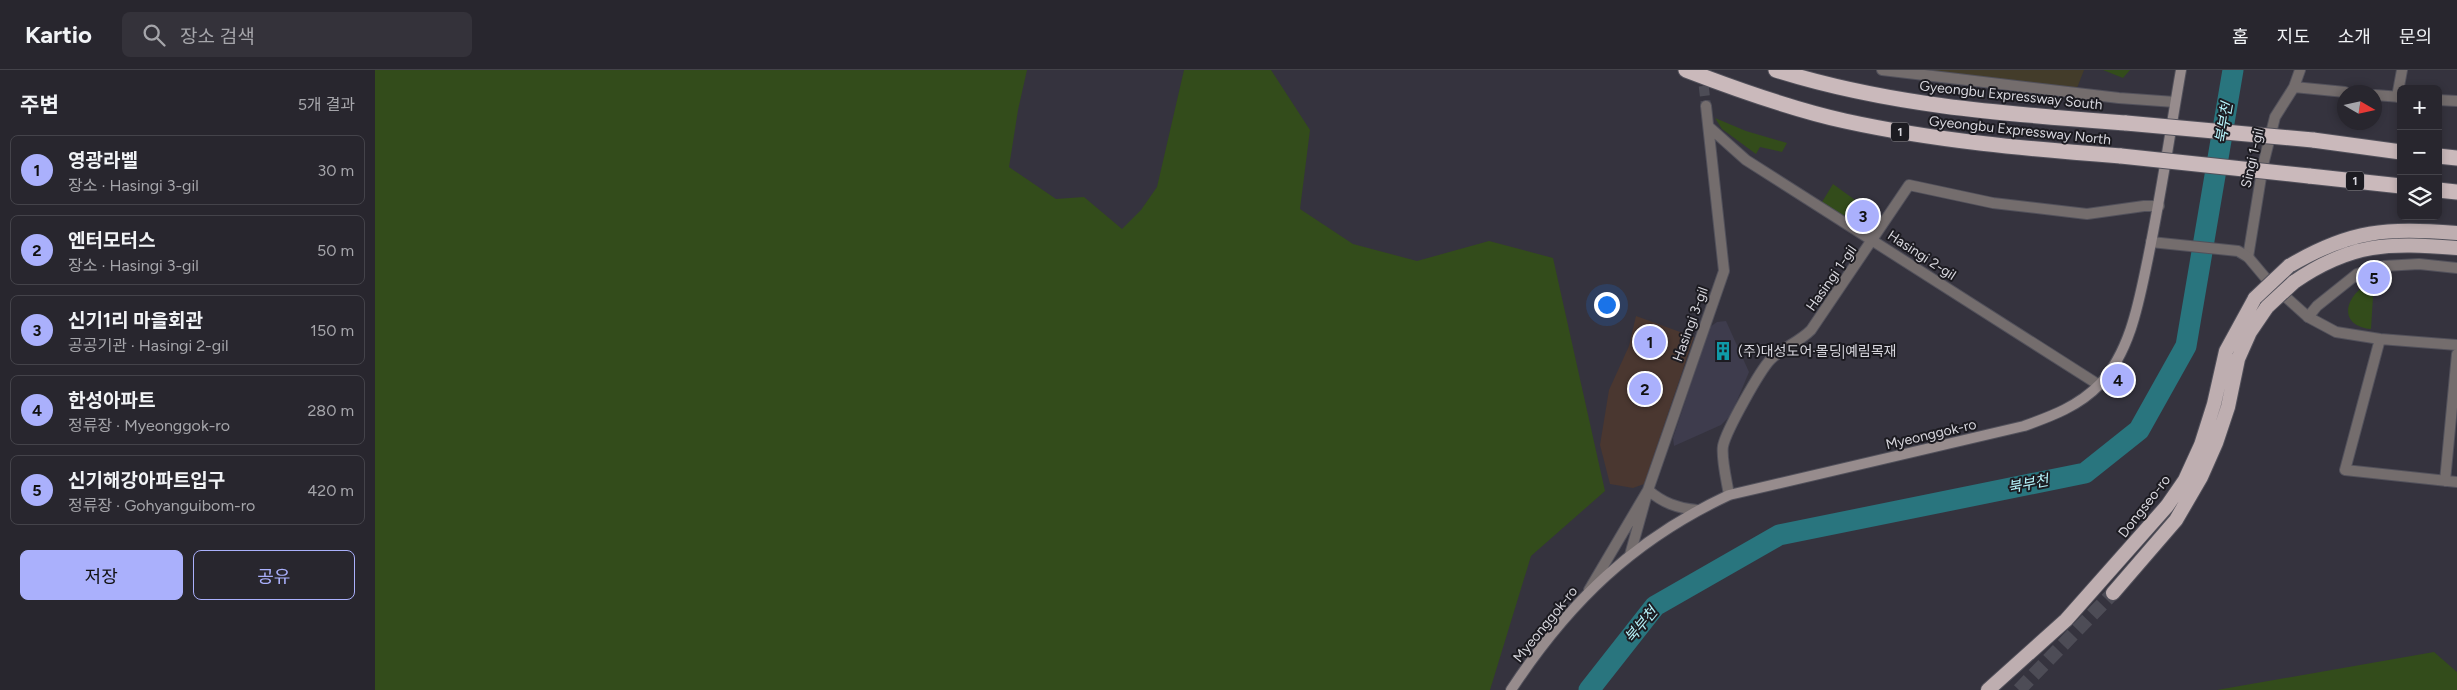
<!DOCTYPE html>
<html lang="ko">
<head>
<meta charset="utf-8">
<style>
	:root { --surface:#28262e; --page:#34323a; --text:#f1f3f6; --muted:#a5a5aa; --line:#44434a; --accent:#aab0fc }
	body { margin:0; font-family:Figtree,"Noto Sans KR",sans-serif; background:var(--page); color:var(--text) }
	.controls { position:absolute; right:15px; top:15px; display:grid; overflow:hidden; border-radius:8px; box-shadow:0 2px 8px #0003 }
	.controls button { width:45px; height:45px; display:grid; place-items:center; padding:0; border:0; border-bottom:1px solid var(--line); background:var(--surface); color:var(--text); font:25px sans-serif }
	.compass { position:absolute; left:1962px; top:15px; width:45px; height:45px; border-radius:50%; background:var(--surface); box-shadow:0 2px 8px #0003; rotate:99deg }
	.you { position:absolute; left:1231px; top:234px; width:18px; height:18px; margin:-12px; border:4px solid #fff; border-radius:50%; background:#1a73e8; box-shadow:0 0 0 8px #1a73e833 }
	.badge { display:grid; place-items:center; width:32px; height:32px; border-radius:50%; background:var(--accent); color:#111; font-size:16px; font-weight:700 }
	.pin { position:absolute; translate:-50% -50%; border:2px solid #fff; box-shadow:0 1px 5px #0006 }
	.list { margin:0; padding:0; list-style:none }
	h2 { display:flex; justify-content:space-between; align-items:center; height:65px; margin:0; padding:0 20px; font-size:21px }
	h2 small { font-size:16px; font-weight:400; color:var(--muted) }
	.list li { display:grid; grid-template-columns:32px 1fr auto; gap:15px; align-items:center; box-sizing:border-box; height:70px; margin:0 10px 10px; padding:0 10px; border:1px solid var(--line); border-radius:8px }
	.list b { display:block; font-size:19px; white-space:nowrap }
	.list p { margin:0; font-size:16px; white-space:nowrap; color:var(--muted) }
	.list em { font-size:16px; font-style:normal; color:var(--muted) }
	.actions { display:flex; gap:10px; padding:15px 20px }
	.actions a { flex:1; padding:11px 0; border:1px solid var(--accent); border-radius:8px; text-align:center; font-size:18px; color:var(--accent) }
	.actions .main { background:var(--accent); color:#111 }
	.icon { flex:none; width:28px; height:28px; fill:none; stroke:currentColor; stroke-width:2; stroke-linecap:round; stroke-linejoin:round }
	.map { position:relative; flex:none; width:2082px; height:620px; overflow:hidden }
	header { display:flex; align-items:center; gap:30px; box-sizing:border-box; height:70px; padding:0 25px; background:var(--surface); border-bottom:1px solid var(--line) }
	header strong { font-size:24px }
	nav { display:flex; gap:28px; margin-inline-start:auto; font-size:18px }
	.search { width:350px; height:45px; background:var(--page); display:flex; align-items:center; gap:12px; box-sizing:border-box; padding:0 18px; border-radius:8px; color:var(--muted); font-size:19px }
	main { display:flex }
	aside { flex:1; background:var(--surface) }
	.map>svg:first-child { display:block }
</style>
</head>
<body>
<header>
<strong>Kartio</strong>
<div class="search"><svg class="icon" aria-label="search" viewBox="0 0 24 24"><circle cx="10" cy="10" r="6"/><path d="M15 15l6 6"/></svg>장소 검색</div>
<nav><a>홈</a><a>지도</a><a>소개</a><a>문의</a></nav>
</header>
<main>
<aside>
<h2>주변<small>5개 결과</small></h2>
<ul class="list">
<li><span class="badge">1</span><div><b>영광라벨</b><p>장소 · Hasingi 3-gil</p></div><em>30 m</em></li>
<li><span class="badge">2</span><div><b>엔터모터스</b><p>장소 · Hasingi 3-gil</p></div><em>50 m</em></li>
<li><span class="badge">3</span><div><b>신기1리 마을회관</b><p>공공기관 · Hasingi 2-gil</p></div><em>150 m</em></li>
<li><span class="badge">4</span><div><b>한성아파트</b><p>정류장 · Myeonggok-ro</p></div><em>280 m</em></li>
<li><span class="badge">5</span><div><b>신기해강아파트입구</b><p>정류장 · Gohyanguibom-ro</p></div><em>420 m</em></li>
</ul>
<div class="actions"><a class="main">저장</a><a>공유</a></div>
</aside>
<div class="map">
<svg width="2082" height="620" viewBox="0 0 2082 620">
	<rect width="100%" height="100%" fill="#35333e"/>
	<path fill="#3e3c4d" d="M 1351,251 L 1374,302 L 1356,345 L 1346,355 L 1299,376 L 1298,368 L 1335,257 L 1342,252 Z"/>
	<path fill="#4a3730" d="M 1261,246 L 1319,267 L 1269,414 L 1258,418 L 1235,414 L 1225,375 L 1234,320 L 1254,276 Z"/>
	<path fill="#433c2a" d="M 1531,0 L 1709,0 L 1702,18 Z"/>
	<path fill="#334c1b" d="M 0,0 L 652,0 L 643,40 L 634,97 L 681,129 L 709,127 L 747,159 L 766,140 L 782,117 L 809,0 L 896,0 L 935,60 L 925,139 L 978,174 L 1042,191 L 1114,171 L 1178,188 L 1230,421 L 1156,486 L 1115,620 L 0,620 Z
		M 1728,0 L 1755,0 L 1748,8 Z
		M 1340,48 L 1371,61 L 1412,73 L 1407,82 L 1385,77 L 1381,84 L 1347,59 Z
		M 1458,114 L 1480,130 L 1469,146 L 1447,132 Z
		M 1999,211 L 1996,259 C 1959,255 1972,221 1999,211 Z
		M 2059,582 L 2082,602 L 2082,620 L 1842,620 Z"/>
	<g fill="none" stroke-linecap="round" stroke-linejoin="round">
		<path stroke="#29757e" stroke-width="21" d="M 1214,620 L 1280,536 L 1404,465 L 1710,403 L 1764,360 L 1811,276 L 1858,0"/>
		<path stroke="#4d4c56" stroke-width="10" stroke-dasharray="10 5" stroke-linecap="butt" d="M 1327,1 L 1331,36"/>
		<path stroke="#4d4c56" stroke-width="14" stroke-dasharray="14 7" stroke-linecap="butt" d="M 1644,620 L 1738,523"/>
		<g stroke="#52515b" stroke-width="12">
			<path id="minor" d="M 1507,0 L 1744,28 L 1800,32
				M 1919,17 L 1970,22
				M 2000,25 L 2026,27
				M 2022,27 L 2027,0
				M 2063,30 L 2082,31
				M 1334,57 L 1371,90 L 1724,315
				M 1873,187 L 1888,95 L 1900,47 L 1919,17 L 1925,0
				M 1933,247 L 1961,262 L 2005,269 L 2082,275
				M 2005,269 L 1970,400 L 2082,412
				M 2070,411 L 2082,284
				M 1354,425 C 1352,412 1346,388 1348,376 C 1351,361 1385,300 1396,289 C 1409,277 1424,272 1436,260 L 1534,115 L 1618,133 L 1712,144 L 1769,136 L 1784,136
				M 1255,485 L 1273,420 C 1288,433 1302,438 1322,440
				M 1214,520 L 1273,420 L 1349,201 L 1331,36"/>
		</g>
		<g stroke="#52515b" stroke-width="12">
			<path id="tertiary" d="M 1776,172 L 1863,181 L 1873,187 L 1894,212 L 1933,247 L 1942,236 L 1982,204 L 2009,196 L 2044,194 L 2082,198"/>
		</g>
		<g stroke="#52515b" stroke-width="12">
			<path id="secondary" d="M 1136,620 C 1194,532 1258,470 1354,425 L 1649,356 C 1677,346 1704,336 1725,314 C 1756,280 1764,231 1773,188 C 1786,125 1795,63 1806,0"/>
		</g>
		<g stroke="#52515b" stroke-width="16">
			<path id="trunk" d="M 1914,196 C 1977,159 2011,158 2082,163
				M 1919,212 C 1977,172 2014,173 2082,178
				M 1738,523 L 1801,450 L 1826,407 L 1841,373 L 1853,337 L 1863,289 L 1875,262 L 1892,237
				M 1613,620 L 1691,550 L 1792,436 L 1810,410 L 1826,375 L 1839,334 L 1851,281 L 1880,228"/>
		</g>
		<g stroke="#52515b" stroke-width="17">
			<path id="motorway" d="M 1311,0 C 1363,20 1416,39 1470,51 C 1561,71 1653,79 1746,86
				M 1401,0 C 1515,36 1632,44 1751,53
				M 1938,70 L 2026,82
				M 2063,86 L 2082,88
				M 1934,106 L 2026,116
				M 2063,120 L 2082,122"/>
		</g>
		<use href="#minor" stroke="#746d6d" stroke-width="10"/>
		<use href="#tertiary" stroke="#746d6d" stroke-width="10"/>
		<use href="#secondary" stroke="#978c8d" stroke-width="10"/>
		<use href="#trunk" stroke="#beaeb0" stroke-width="14"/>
		<use href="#motorway" stroke="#cab9bb" stroke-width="15"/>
		<g stroke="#52515b" stroke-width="16" stroke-linecap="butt">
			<path id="trunk-bridge" d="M 1880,228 L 1914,196
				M 1892,237 L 1919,212"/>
		</g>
		<g stroke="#52515b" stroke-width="17" stroke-linecap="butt">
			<path id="motorway-bridge" d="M 1751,53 L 1938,70
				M 1746,86 L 1934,106"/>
		</g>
		<use href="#trunk-bridge" stroke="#beaeb0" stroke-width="14"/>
		<use href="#motorway-bridge" stroke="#cab9bb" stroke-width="15"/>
	</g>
	<defs>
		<g id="building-bare" transform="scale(1.5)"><path d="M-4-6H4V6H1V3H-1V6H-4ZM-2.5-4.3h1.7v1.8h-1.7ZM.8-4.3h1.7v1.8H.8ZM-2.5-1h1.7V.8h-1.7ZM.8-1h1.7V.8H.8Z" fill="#0f9aa8" stroke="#1c1b21" stroke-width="2.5" paint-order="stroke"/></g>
	</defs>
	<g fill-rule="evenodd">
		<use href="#building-bare" x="1348" y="281"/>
	</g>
	<g text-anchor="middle" stroke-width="4" stroke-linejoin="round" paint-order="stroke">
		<g fill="#1c1b21" stroke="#a09fa5" stroke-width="1">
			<rect x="1516" y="52.5" width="18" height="19" rx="4"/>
			<rect x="1971" y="101.5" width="18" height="19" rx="4"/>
		</g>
		<g font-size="12" font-weight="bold" fill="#d8d7de">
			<text x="1525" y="66">1</text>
			<text x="1980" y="115">1</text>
		</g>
		<g font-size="14" fill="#d8d7de" stroke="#1c1b21">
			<text transform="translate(1636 25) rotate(6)" y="5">Gyeongbu Expressway South</text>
			<text transform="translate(1645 60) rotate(6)" y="5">Gyeongbu Expressway North</text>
			<text transform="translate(1877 88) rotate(-77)" y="5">Singi 1-gil</text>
			<text transform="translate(1547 185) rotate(33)" y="5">Hasingi 2-gil</text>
			<text transform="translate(1456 208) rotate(-55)" y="5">Hasingi 1-gil</text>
			<text transform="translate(1315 254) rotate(-70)" y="5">Hasingi 3-gil</text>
			<text transform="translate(1556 364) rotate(-13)" y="5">Myeonggok-ro</text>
			<text transform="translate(1769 436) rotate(-52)" y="5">Dongseo-ro</text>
			<text transform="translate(1170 554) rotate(-51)" y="5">Myeonggok-ro</text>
		</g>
		<g font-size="14" fill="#d8d7de" stroke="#1c1b21" text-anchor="start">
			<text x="1363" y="286">(주)대성도어·몰딩|예림목재</text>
		</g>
		<g font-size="15" font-style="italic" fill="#b4f1f8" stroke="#1c1b21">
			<text transform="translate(1849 53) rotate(-80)" y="5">북부천</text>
			<text transform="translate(1653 414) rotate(-11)" y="5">북부천</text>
			<text transform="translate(1266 555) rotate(-50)" y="5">북부천</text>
		</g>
	</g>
</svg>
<div class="controls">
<button>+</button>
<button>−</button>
<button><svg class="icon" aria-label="layers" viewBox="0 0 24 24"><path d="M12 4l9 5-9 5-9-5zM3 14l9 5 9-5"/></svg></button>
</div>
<svg class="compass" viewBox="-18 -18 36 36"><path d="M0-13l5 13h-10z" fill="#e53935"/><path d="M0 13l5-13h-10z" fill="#a5a5aa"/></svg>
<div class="you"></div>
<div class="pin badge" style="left:1275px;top:272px">1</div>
<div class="pin badge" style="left:1270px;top:319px">2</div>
<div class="pin badge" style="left:1488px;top:146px">3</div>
<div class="pin badge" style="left:1743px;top:310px">4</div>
<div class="pin badge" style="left:1999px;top:208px">5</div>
</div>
</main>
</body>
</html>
